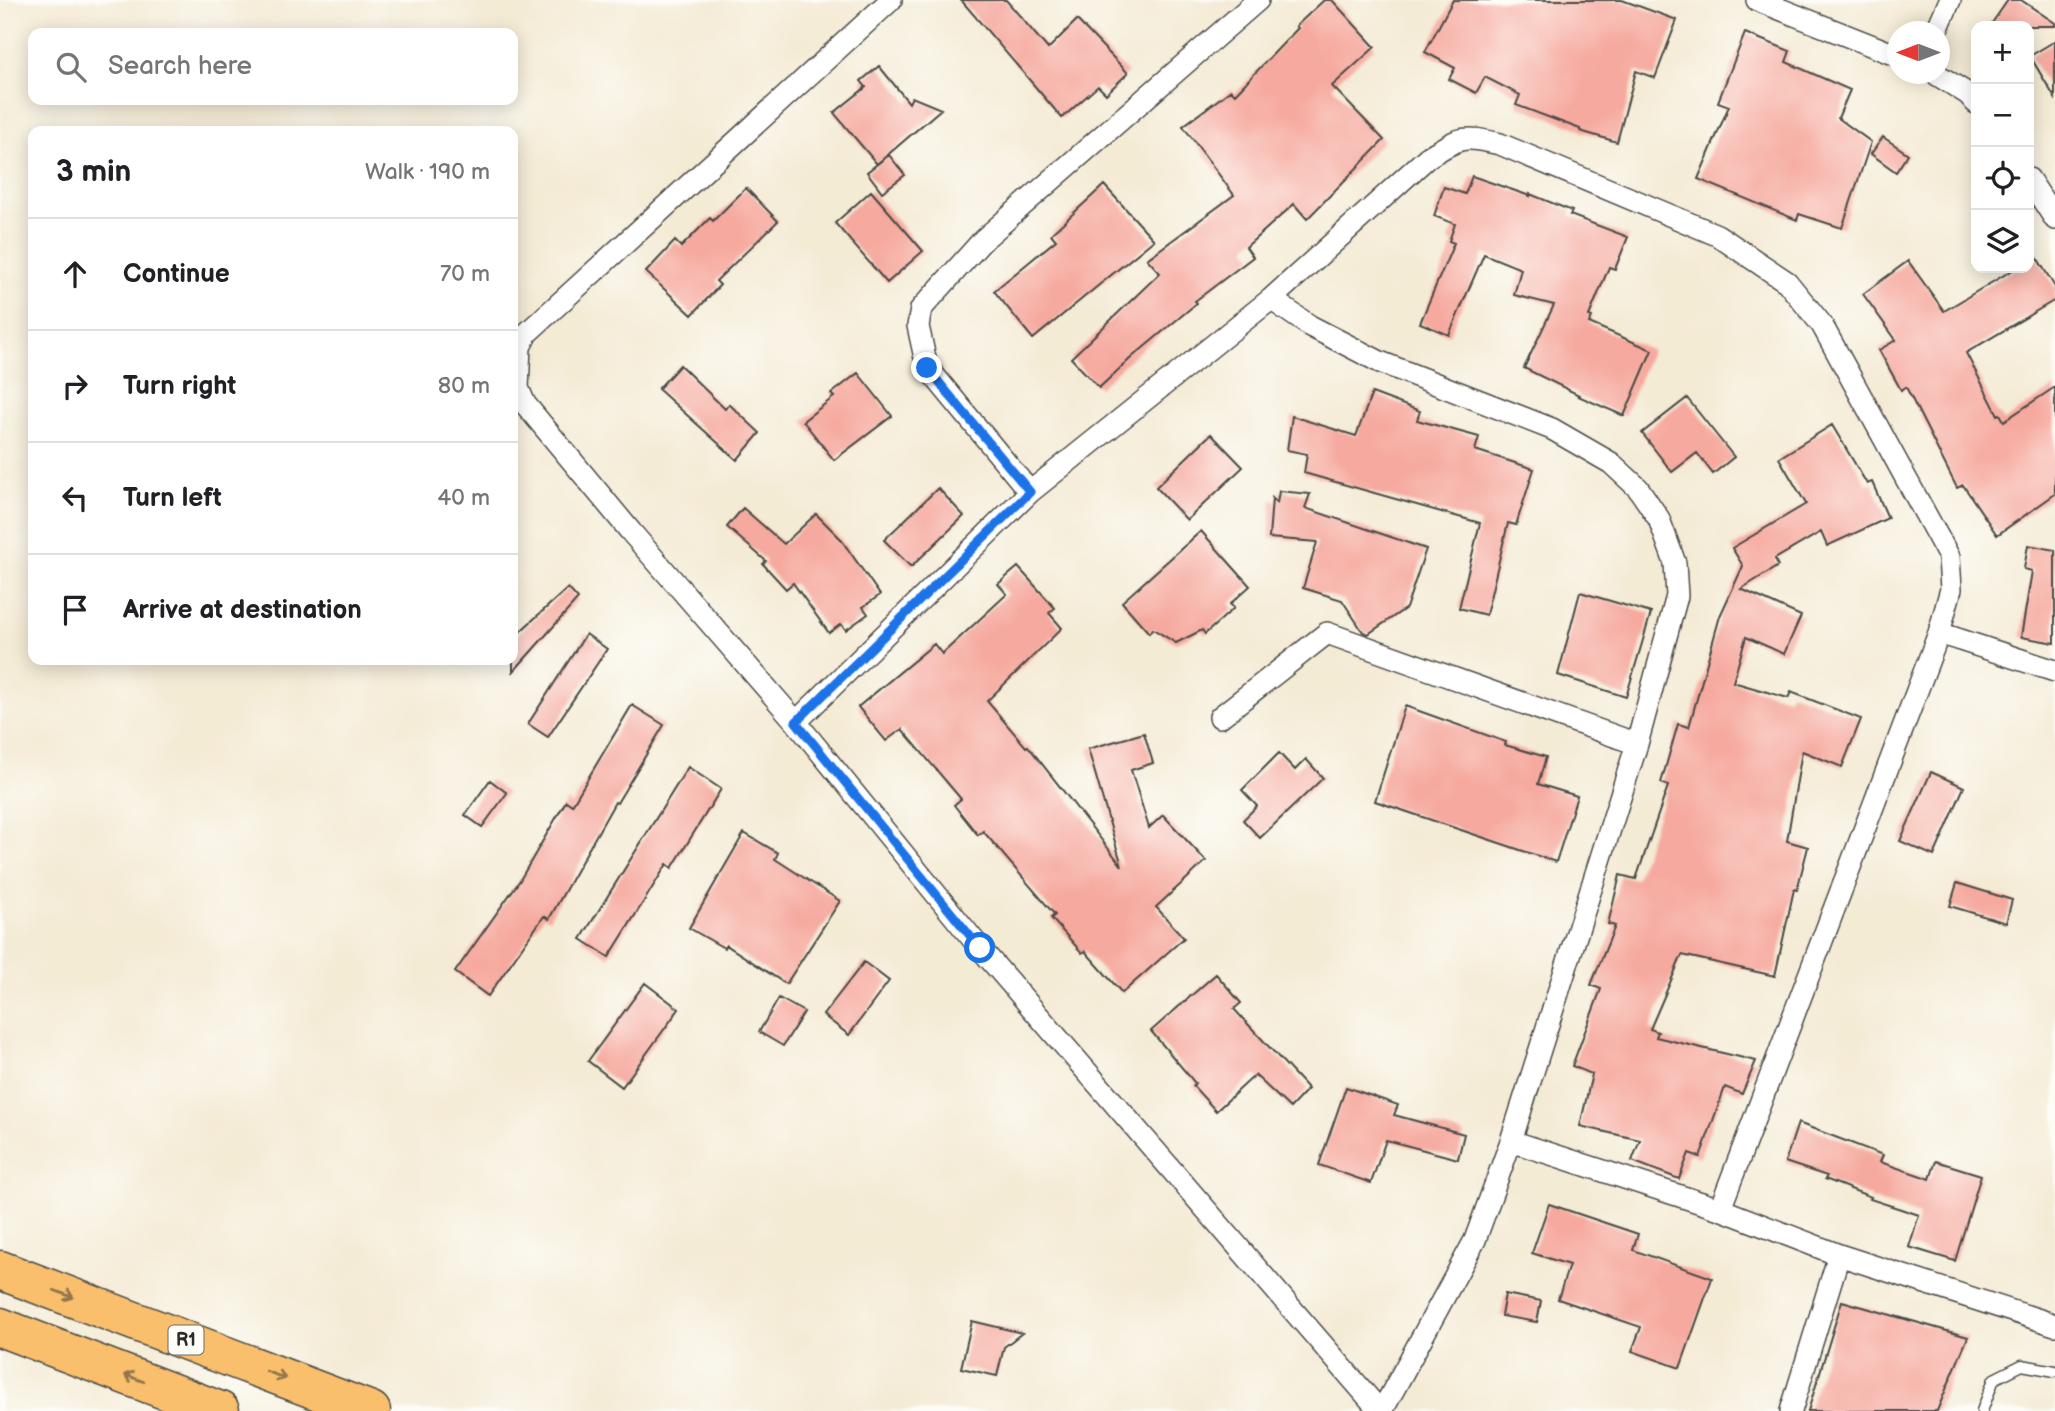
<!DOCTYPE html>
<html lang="en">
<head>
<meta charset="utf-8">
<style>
	:root { --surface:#fff; --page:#f6f6f6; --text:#202124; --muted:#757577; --line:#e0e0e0 }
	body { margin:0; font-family:"Balsamiq Sans",sans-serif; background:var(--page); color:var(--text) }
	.controls { position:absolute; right:21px; top:21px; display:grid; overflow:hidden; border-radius:14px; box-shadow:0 4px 18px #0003 }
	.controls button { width:63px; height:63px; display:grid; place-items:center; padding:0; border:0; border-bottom:2px solid var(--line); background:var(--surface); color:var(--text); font:35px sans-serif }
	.compass { position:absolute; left:1887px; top:21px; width:63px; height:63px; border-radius:50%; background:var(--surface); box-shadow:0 4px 18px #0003; rotate:270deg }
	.stop { position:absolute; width:21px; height:21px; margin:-16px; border:5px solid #1a73e8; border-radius:50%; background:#fff }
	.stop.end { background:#1a73e8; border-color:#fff; box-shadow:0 2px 7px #0008 }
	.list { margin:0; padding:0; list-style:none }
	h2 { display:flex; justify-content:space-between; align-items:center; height:91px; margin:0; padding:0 28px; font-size:30px }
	h2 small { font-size:23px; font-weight:400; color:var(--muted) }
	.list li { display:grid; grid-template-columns:46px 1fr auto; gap:21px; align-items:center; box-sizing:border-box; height:112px; padding:0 28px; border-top:2px solid var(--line) }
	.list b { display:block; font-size:26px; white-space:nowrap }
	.list em { font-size:23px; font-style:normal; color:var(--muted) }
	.icon { flex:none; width:38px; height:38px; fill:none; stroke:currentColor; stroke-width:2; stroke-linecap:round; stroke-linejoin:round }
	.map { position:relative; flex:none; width:2055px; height:1411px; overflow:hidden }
	.search { position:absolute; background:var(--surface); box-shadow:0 4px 18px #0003; left:28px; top:28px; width:490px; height:77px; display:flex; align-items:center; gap:18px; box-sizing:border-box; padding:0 24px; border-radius:14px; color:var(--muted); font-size:26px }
	.panel { position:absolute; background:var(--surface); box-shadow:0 4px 18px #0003; left:28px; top:126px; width:490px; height:539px; border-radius:14px }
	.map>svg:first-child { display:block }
</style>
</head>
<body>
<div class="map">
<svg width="2055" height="1411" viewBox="0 0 2055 1411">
	<rect width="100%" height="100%" fill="#fdfcf7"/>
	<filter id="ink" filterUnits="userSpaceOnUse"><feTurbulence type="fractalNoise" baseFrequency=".0143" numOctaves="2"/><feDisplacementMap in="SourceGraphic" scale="14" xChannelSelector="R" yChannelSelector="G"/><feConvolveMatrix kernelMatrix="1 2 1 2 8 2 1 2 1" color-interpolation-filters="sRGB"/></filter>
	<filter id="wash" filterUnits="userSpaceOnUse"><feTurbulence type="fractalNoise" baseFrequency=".00686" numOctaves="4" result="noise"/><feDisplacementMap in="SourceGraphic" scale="28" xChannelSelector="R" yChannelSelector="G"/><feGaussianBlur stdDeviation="1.57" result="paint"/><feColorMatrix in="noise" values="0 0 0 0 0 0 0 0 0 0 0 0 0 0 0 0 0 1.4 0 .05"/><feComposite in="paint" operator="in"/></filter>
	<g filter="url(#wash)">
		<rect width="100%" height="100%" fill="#f4ebd5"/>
		<g id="blocks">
			<path fill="#f6a99e" d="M 961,0 L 1006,0 L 1048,49 L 1077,20 L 1128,73 L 1106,94 L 1098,86 L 1062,118 Z
				M 1324,0 L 1332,0 L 1375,47 L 1332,86 L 1384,140 L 1307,219 L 1294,204 L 1246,247 L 1253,257 L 1195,301 L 1197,303 L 1131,358 L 1099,388 L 1071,358 L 1160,273 L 1147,259 L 1234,195 L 1183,126 L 1231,90 L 1235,94 L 1298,28 L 1296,26 Z
				M 1453,0 L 1622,0 L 1677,20 L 1655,78 L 1636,71 L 1617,142 L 1580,131 L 1580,129 L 1516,105 L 1520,95 L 1485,77 L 1476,93 L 1449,79 L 1455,68 L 1425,52 Z
				M 2008,0 L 2021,0 L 2055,23 L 2055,26 L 1990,26 Z
				M 1745,33 L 1790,51 L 1786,62 L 1850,90 L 1838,118 L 1871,142 L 1842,228 L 1799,214 L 1797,220 L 1698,179 L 1729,106 L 1718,102 Z
				M 2055,41 L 2055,98 L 2030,56 Z
				M 879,66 L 909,103 L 912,97 L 941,109 L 877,164 L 834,113 L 866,87 L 861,81 Z
				M 1883,137 L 1908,154 L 1896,172 L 1871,154 Z
				M 889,155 L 905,175 L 882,192 L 867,172 Z
				M 1472,176 L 1530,196 L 1530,194 L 1572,211 L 1570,215 L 1628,237 L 1615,269 L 1609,267 L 1589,316 L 1592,317 L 1589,323 L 1652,350 L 1624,416 L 1578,396 L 1579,395 L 1524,368 L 1554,305 L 1514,295 L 1521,269 L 1484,254 L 1449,335 L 1420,323 L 1454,243 L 1449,241 L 1455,224 L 1434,216 L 1444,187 L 1465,194 Z
				M 1104,185 L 1154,240 L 1033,339 L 994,291 L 1056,240 L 1051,234 Z
				M 746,188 L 778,221 L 716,281 L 720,285 L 692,315 L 646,272 L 675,241 L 681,247 L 710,218 L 713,221 Z
				M 871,191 L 923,251 L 887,283 L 835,223 Z
				M 2036,256 L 2055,287 L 2055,300 L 1966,353 L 1998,415 L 2000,414 L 2004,421 L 2055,387 L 2055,494 L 1997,535 L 1963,485 L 1957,488 L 1906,387 L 1901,390 L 1879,350 L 1896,340 L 1863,294 L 1908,261 L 1944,311 L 2016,268 L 2029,268 L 2029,260 Z
				M 680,365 L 725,409 L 729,404 L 760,433 L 737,460 L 658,389 Z
				M 858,373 L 892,416 L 834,460 L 803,421 L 834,397 L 831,394 Z
				M 1372,393 L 1420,411 L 1417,420 L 1479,437 L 1475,450 L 1534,469 L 1516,525 L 1508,523 L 1486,615 L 1459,608 L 1480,523 L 1304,473 L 1307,454 L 1287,450 L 1292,416 L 1356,436 Z
				M 1687,398 L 1734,457 L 1713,474 L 1697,453 L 1672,472 L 1642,433 Z
				M 1832,425 L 1867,484 L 1872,482 L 1888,518 L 1827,546 L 1821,532 L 1775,559 L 1778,566 L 1741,589 L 1801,616 L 1784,654 L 1746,637 L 1733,682 L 1788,698 L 1791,692 L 1861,719 L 1842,767 L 1802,751 L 1787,841 L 1808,847 L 1797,890 L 1794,889 L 1775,976 L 1682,955 L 1650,1029 L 1658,1032 L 1656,1037 L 1756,1061 L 1742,1094 L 1725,1087 L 1700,1157 L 1689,1153 L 1679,1179 L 1632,1161 L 1640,1140 L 1580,1126 L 1592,1074 L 1572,1066 L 1601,989 L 1591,985 L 1615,926 L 1608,924 L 1620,875 L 1636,879 L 1668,786 L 1661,783 L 1678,724 L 1689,727 L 1720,616 L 1743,566 L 1732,548 L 1806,504 L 1779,458 Z
				M 1211,434 L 1243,467 L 1187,520 L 1156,487 Z
				M 938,488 L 964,516 L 911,567 L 884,540 Z
				M 1279,491 L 1310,494 L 1305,508 L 1426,549 L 1406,608 L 1368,634 L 1363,632 L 1342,600 L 1303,588 L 1317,542 L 1269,538 L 1272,498 L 1277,503 Z
				M 743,508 L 784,544 L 816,514 L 840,538 L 880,595 L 863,607 L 868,614 L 846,630 L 841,624 L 829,633 L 793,583 L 786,589 L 763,564 L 766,561 L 727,527 Z
				M 1201,531 L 1250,586 L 1230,604 L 1234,608 L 1205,634 L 1202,630 L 1176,643 L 1153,629 L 1149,633 L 1122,602 Z
				M 2028,545 L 2055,550 L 2055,643 L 2021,637 L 2032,571 L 2024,569 Z
				M 1018,567 L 1055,608 L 1049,613 L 1062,628 L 987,701 L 1026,747 L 1028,746 L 1122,866 L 1088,749 L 1144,733 L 1153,763 L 1131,770 L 1149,828 L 1163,815 L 1206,861 L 1156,907 L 1184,938 L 1122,993 L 1085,951 L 1082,953 L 1051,918 L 1055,915 L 983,831 L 978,835 L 954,805 L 961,799 L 902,729 L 886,741 L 858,707 L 934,644 L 942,654 L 1007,594 L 998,584 Z
				M 568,588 L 578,599 L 513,672 L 513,638 Z
				M 1580,592 L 1651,613 L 1626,697 L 1558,675 Z
				M 586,634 L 607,649 L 548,737 L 528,724 Z
				M 632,705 L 664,725 L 617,803 L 615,802 L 549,919 L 544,916 L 488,996 L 455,972 L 520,880 L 566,801 L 572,805 Z
				M 1405,706 L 1506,742 L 1505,745 L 1546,757 L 1538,784 L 1577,796 L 1556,862 L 1375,801 Z
				M 1279,753 L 1295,770 L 1306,759 L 1323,778 L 1260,838 L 1243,820 L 1257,806 L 1242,790 Z
				M 688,767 L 721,789 L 672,868 L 667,864 L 609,957 L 581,939 Z
				M 1931,772 L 1964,787 L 1934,856 L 1900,841 Z
				M 490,780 L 507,793 L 482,827 L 465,815 Z
				M 744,833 L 778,853 L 775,859 L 840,901 L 786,984 L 726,945 L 724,948 L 689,928 Z
				M 1957,883 L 2012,900 L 2006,923 L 1950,906 Z
				M 864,962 L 889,981 L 849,1035 L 823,1015 Z
				M 1216,974 L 1241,1003 L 1234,1009 L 1308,1089 L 1290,1108 L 1255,1075 L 1216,1111 L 1193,1086 L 1195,1083 L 1151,1031 Z
				M 645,983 L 679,1009 L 622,1087 L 588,1061 Z
				M 779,998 L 804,1012 L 783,1046 L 759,1032 Z
				M 1346,1087 L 1398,1105 L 1394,1115 L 1464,1134 L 1458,1159 L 1386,1140 L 1371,1183 L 1319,1165 Z
				M 1798,1123 L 1883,1155 L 1880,1162 L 1930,1179 L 1936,1161 L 1981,1175 L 1955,1261 L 1909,1247 L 1919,1215 L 1870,1199 L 1871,1197 L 1825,1179 L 1827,1176 L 1785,1162 Z
				M 1549,1204 L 1638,1234 L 1633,1250 L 1712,1278 L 1680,1368 L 1632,1351 L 1641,1327 L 1558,1299 L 1569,1265 L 1532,1253 Z
				M 1505,1294 L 1541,1301 L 1537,1322 L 1501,1316 Z
				M 1842,1301 L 1968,1337 L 1937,1411 L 1808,1411 Z
				M 972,1321 L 1022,1333 L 1004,1347 L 997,1376 L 961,1368 Z"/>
		</g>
	</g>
	<g filter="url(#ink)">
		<use href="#blocks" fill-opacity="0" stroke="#494844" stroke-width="2"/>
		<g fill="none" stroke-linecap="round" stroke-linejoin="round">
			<g stroke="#494844" stroke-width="13">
				<path id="lane" d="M 1982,1411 L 1994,1379 L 2022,1365 L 2055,1371"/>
			</g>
			<g stroke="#494844" stroke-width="24">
				<path id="street" d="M 891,0 L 527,333 L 520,347 L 518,388 L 525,404 L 631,532 L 796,722 L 980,948 L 1380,1411
					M 1757,0 L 1898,56
					M 1936,32 L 1950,0
					M 1936,74 L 1968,94 L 1976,103
					M 2029,179 L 2055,219
					M 1271,299 L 1310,326 L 1380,362 L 1552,429 L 1611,463 L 1638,488 L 1659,519 L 1675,563 L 1677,596 L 1637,744 L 1511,1141 L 1475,1240 L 1382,1411
					M 1030,492 L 927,367 L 918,326 L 921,309 L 983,240 L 1258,0
					M 1939,633 L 2055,671
					M 1220,717 L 1327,633 L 1637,744
					M 796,722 L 1030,492 L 1271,299 L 1428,157 C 1461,137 1462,135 1500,144 L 1717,235 L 1787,282 L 1822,325 L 1949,557 L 1951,589 L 1939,633 L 1720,1209
					M 1511,1141 L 1720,1209 L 1839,1255 L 1791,1411
					M 1839,1255 L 2055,1325"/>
			</g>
			<g stroke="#494844" stroke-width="41">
				<path id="highway" d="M 0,1270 L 371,1411
					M 0,1327 L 220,1411"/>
			</g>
			<use href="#lane" stroke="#fff" stroke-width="10"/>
			<use href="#street" stroke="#fff" stroke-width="21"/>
			<use href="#highway" stroke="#f9bf6d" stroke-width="38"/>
		</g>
		<defs><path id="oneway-shaft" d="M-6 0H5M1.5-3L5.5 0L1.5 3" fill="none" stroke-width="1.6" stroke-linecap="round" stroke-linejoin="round" transform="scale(1.75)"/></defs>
		<g stroke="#92754c">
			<use href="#oneway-shaft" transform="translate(64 1294) rotate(21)"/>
			<use href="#oneway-shaft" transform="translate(276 1375) rotate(21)"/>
			<use href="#oneway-shaft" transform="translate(134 1378) rotate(-159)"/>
		</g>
	</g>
	<g fill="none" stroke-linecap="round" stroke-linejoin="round" filter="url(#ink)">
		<path stroke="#1a73e8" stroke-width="9" d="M 927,368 L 1030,492 L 796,722 L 980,948"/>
	</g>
	<g text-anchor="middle" stroke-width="6" stroke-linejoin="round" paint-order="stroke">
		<rect fill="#fdfcf7" stroke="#6a6a68" stroke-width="2" x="168.5" y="1325.5" width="35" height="29" rx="5"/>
		<g font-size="18" font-weight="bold" fill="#2b2b2b">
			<text x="186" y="1346">R1</text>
		</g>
	</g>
</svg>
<div class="controls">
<button>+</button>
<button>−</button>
<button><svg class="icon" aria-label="locate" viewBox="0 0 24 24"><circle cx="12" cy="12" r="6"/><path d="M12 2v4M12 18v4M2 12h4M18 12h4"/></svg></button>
<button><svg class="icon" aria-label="layers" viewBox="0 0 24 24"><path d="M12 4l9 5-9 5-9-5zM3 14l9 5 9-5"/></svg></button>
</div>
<svg class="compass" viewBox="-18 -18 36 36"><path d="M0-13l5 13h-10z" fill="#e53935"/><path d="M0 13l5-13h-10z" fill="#757577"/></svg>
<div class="stop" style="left:980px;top:948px"></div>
<div class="stop end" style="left:927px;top:368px"></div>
<div class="search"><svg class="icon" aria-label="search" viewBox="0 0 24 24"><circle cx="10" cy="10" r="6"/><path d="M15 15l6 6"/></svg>Search here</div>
<section class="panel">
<h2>3 min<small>Walk · 190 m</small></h2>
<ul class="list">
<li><svg class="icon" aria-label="ahead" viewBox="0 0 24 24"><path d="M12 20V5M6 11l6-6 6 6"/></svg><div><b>Continue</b></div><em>70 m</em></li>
<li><svg class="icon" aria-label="right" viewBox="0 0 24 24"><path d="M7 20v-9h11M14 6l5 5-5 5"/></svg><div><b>Turn right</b></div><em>80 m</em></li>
<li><svg class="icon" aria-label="left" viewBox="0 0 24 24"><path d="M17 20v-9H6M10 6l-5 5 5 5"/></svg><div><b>Turn left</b></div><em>40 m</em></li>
<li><svg class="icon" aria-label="arrive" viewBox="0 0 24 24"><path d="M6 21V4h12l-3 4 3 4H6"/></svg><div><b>Arrive at destination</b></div></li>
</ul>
</section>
</div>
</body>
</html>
